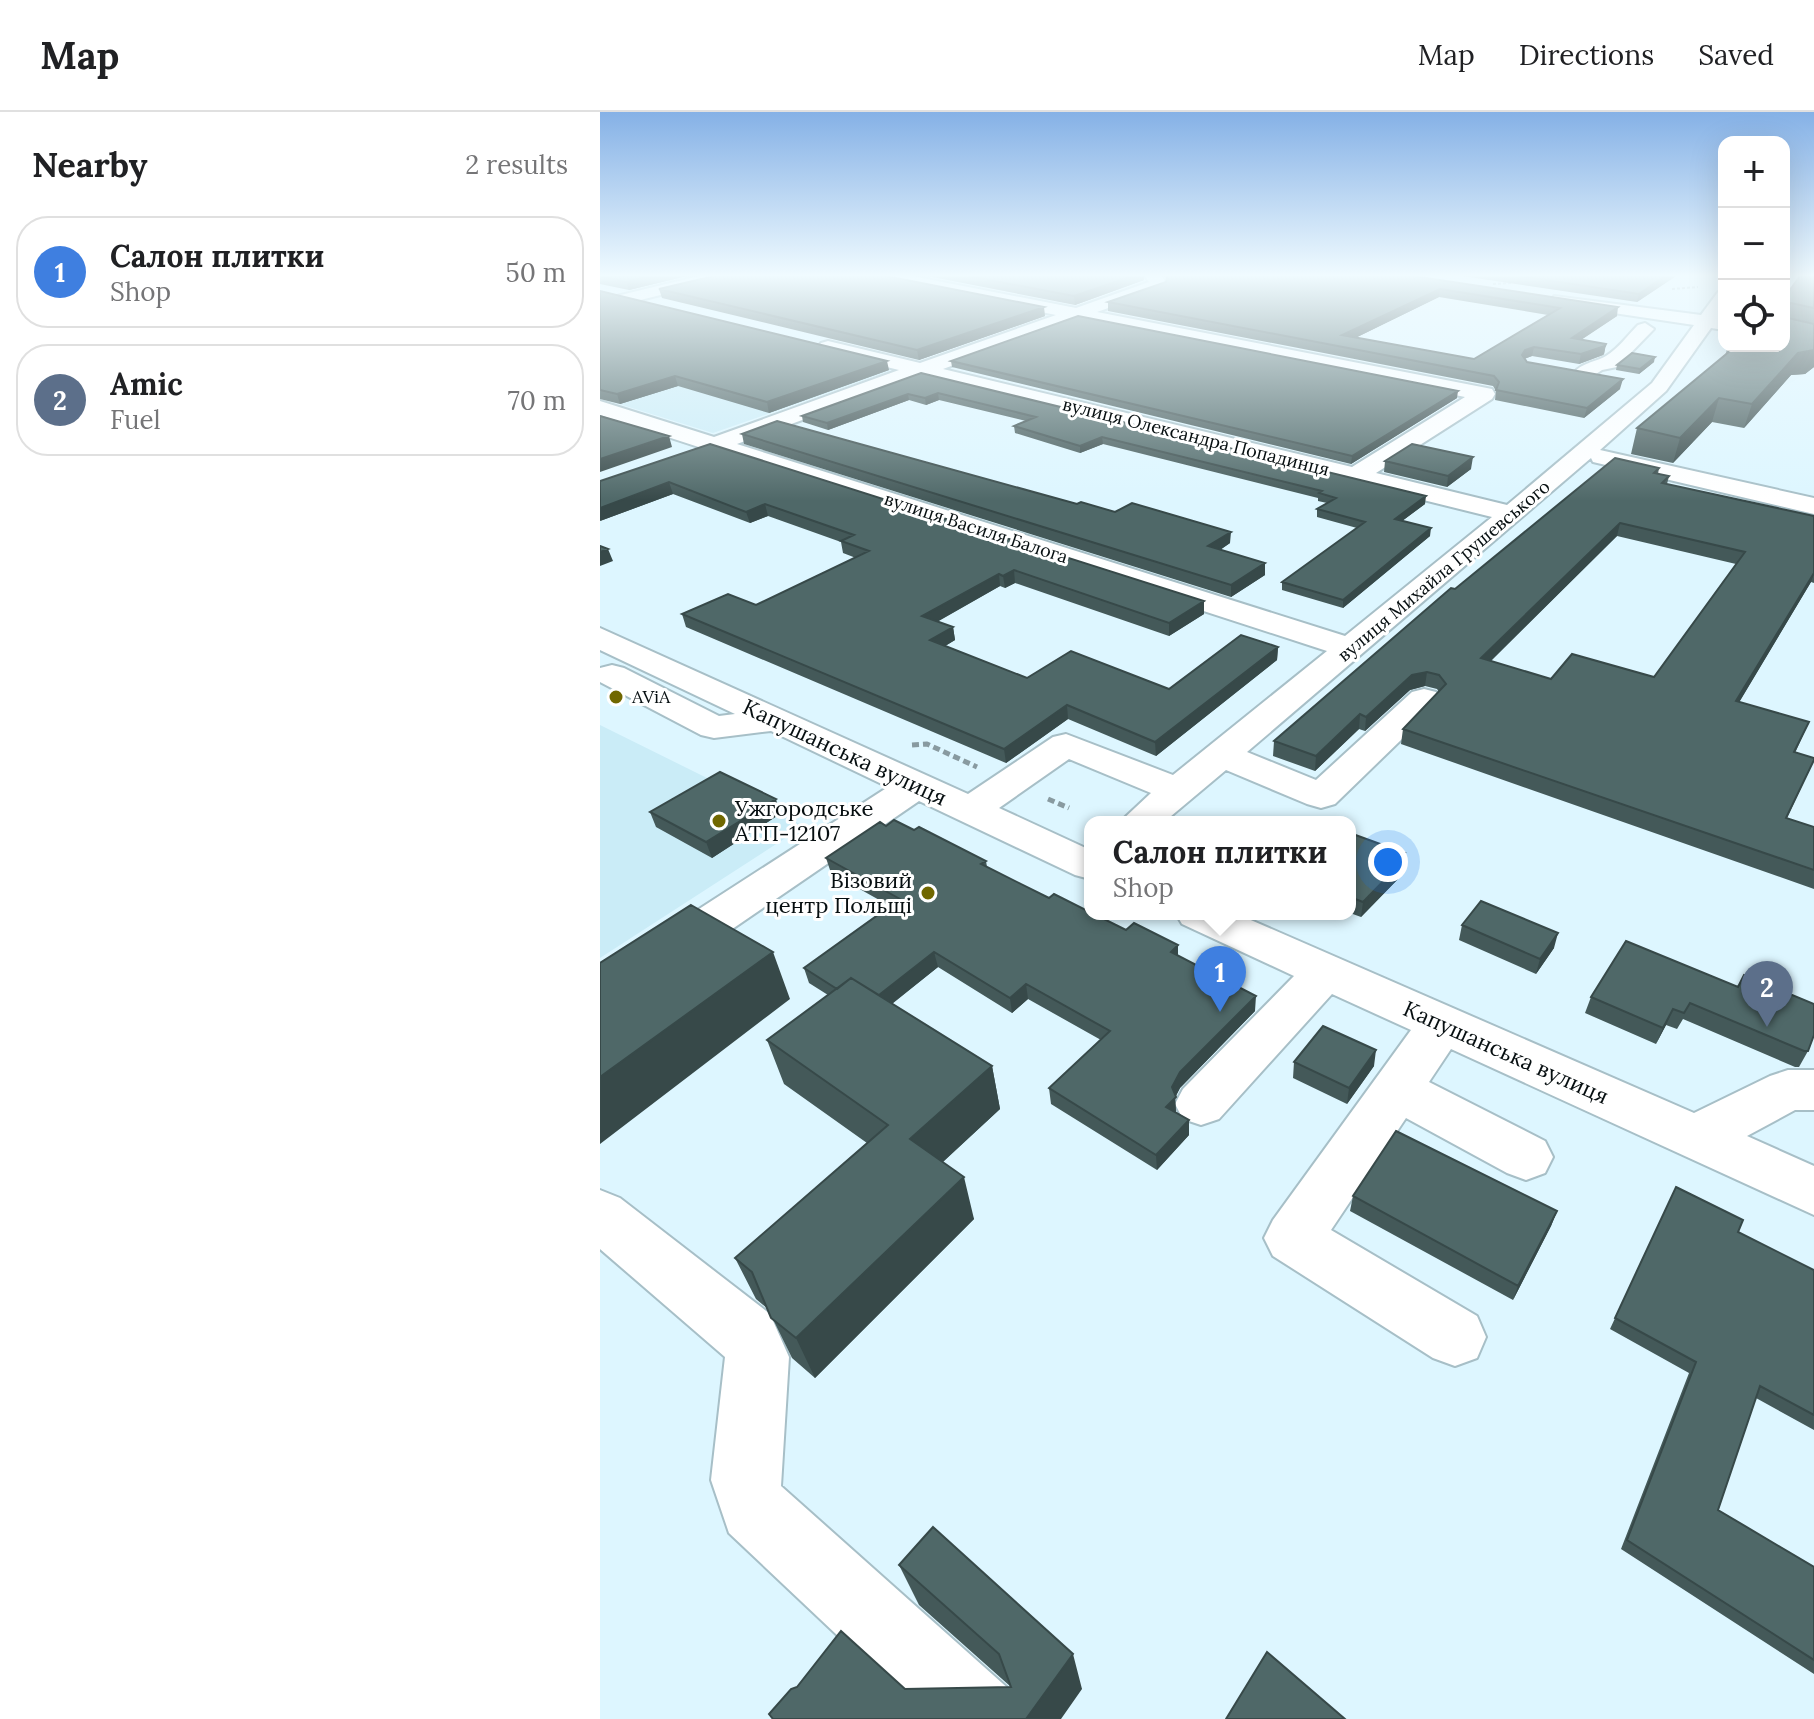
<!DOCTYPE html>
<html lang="en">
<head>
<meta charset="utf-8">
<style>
	:root { --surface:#fff; --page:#f2f2f2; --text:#202124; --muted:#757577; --line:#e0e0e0; --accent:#706700 }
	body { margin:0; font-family:Lora,serif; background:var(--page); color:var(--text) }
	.controls { position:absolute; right:24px; top:24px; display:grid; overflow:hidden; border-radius:16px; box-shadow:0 8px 32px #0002 }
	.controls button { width:72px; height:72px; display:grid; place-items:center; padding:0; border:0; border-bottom:2px solid var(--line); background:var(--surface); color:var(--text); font:40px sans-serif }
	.you { position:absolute; left:788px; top:750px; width:28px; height:28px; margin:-20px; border:6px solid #fff; border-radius:50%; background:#1a73e8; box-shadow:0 0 0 12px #1a73e833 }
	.badge { display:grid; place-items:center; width:52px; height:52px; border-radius:50%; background:var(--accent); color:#fff; font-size:26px; font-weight:700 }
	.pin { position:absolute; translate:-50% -66px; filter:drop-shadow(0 2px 4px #0008) }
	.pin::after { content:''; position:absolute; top:42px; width:28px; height:24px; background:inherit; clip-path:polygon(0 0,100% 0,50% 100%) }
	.popup { position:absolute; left:484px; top:704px; width:272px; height:104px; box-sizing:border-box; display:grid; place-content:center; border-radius:16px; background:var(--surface); filter:drop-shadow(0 2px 6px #0005); font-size:26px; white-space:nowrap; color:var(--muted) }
	.popup b { font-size:30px; color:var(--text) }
	.popup::after { content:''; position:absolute; left:50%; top:100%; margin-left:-16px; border:16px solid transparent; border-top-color:var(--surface) }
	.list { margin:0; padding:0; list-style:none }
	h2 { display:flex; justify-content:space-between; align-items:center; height:104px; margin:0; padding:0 32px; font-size:34px }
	h2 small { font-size:26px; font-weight:400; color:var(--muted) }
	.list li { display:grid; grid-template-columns:52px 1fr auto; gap:24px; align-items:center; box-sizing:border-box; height:112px; margin:0 16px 16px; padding:0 16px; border:2px solid var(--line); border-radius:32px }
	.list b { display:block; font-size:30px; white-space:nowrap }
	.list p { margin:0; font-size:26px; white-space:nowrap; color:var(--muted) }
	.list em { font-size:26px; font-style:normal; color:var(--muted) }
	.icon { flex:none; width:44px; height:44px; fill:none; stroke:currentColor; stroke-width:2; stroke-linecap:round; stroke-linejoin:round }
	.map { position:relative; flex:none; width:1214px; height:1607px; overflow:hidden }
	header { display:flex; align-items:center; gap:48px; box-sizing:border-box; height:112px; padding:0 40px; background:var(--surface); border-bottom:2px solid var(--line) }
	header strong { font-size:38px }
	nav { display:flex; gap:44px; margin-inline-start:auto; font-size:28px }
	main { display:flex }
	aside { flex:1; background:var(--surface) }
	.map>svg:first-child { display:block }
</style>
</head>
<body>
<header>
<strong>Map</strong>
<nav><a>Map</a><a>Directions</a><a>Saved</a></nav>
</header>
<main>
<aside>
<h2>Nearby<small>2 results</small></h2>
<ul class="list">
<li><span class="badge" style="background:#3f7fe0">1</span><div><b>Салон плитки</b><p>Shop</p></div><em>50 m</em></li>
<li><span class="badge" style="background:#5c6f8a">2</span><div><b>Amic</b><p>Fuel</p></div><em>70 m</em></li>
</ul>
</aside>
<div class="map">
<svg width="1214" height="1607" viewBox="0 0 1214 1607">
	<rect width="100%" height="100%" fill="#ddf6ff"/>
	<path fill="#caecf7" d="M 197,236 L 291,259 L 113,321 L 16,291 Z
		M 0,613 L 204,714 L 0,846 Z"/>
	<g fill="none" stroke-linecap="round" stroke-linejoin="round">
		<g stroke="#a7bfc7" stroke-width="4">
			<path id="minor" d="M 99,164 L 127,164 L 125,167 L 0,198 L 0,188 Z
				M 279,164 L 312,164 L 476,196 L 549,170 L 545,164 L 561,164 L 567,172 L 565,176 L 497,200 L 892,277 L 895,282 L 892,287 L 776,361 L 907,393 L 1052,271 L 1094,213 L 960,193 L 954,192 L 951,188 L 954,184 L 1101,203 L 1118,180 L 1124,179 L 1124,196 L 1118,206 L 1124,206 L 1124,218 L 1111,216 L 1066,279 L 1000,338 L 1214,386 L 1214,402 L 993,350 L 991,346 L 647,640 L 716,668 L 812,580 L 824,577 L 836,580 L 841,587 L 836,594 L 735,692 L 721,696 L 707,692 L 626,658 L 564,710 L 520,710 L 551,681 L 469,647 L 399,696 L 490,738 L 490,767 L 475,763 L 319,689 L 17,896 L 0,901 L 0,861 L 288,675 L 171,619 L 114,626 L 101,623 L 0,570 L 0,556 L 12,553 L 24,556 L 119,604 L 135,602 L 0,538 L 0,516 L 368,682 L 453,625 L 466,622 L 573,663 L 727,539 L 0,303 L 0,289 L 114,325 L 299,258 L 221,239 L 218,235 L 221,231 L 228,229 L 320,251 L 456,203 L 287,169 ZM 478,207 L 865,285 L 752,355 L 343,257 ZM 322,264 L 892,405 L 745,524 L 137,332 Z
				M 1045,211 L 1054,217 L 1017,255 L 1002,258 L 990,266 L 976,266 L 973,262 C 982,250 994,251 1006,244 C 1018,237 1028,223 1038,213 Z
				M 576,802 L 637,802 L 1094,1001 L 1170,964 L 1188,958 L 1214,958 L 1214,998 L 1195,998 L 1147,1024 L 1214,1054 L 1214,1103 L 851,937 L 829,970 L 945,1029 L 953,1045 L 945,1061 L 926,1068 L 907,1061 L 806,1006 L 731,1118 L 877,1204 L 886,1225 L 877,1246 L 855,1254 L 833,1246 L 673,1144 L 664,1126 L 673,1108 L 811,918 L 732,882 L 619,1007 L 601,1013 L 583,1007 L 575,992 L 583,977 L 694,864 L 582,812 Z
				M 0,1078 L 20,1086 L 170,1202 L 189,1245 L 181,1374 L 411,1579 L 422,1607 L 326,1607 L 129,1421 L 111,1368 L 125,1245 L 0,1137 Z"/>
		</g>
		<path stroke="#889aa0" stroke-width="2" stroke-dasharray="3 2" stroke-linecap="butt" d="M 893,172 L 912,171
			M 1072,177 L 1098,175"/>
		<path stroke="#889aa0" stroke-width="5" stroke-dasharray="7 4" stroke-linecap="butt" d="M 312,633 L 327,632 L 377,655
			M 448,687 L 469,696"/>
		<use href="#minor" fill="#fff" fill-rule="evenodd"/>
	</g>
	<path fill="#445959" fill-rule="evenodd" d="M 0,164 L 87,164 L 29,178 L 0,172 Z
		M 327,164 L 544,164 L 544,168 L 475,193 Z
		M 564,164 L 813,164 L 1017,204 L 981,228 L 1006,232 L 1004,242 L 1003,243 L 979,252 L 932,244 L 924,247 L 927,250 L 1020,277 L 984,306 L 895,288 L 896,279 L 893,274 L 508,199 L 508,190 L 566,170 L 567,168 ZM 839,185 L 948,203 L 874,247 L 755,226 Z
		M 862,164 L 1076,164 L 1037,190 Z
		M 1214,164 L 1214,255 L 1205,262 L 1191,263 L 1144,316 L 1112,310 L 1073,351 L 1031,342 L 1037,316 L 1125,244 L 1128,234 L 1184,234 L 1184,186 Z
		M 59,177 L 445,204 L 319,248 L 62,186 Z
		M 0,179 L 289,258 L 169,301 L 78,274 L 20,292 L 0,287 Z
		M 351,249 L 857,286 L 751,352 L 352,255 Z
		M 1054,250 L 1039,262 L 1016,258 L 1017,253 Z
		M 321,261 L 825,392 L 802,409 L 830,424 L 743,496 L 682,478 L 682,470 L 757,416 L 717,405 L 717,397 L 727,391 L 718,389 L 718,386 L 503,332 L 480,341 L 415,321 L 414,314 L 426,309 L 339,288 L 326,293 L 309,288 L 228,318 L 203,310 L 202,304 Z
		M 142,322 L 477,392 L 630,431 L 620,438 L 665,451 L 665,463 L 631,485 L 144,332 Z
		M 110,332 L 604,502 L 569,524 L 415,471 L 405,476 L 400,474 L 337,510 L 353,515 L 355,528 L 345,534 L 427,566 L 569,577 L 678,535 L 677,548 L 556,644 L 468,607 L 406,651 L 86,515 L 82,502 L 156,493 L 256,446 L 243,441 L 241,430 L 168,404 L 150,411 L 73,382 L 0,409 Z
		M 785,349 L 871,357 L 847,375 L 784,360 Z
		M 1059,356 L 1058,362 L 1069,364 L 1067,372 L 1214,404 L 1214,471 L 1211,470 L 1139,590 L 1209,610 L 1195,641 L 1214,648 L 1187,706 L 1214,715 L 1214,777 L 801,632 L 803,617 L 839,580 L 837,577 L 825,574 L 810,578 L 765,619 L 759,617 L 715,659 L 673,644 L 674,629 L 855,477 ZM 1017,424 L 1136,452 L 1054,565 L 951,567 L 891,549 Z
		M 50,700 L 180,702 L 112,746 L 56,715 Z
		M 314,718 L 386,749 L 387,755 L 449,786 L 578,844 L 655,899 L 580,976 L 575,985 L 576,1000 L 589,1008 L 589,1023 L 557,1058 L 451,992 L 449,976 L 501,928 L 428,887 L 412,901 L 338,855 L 292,892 L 392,954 L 400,997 L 343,1050 L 374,1107 L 215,1266 L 192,1246 L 168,1197 L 156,1187 L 135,1146 L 267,1031 L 184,972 L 167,928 L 228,883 L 209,871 L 204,856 L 290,794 L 231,761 L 226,746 Z
		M 750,721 L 803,756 L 800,760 L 799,766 L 761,805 L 750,801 Z
		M 862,813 L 954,836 L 936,862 L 859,828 Z
		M 1026,829 L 1208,939 L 1199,955 L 1195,955 L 1083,907 L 1077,917 L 1066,913 L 1056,932 L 985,901 L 991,885 Z
		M 694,950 L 774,954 L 747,992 L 693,966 Z
		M 1076,1075 L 1138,1120 L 1214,1158 L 1214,1318 L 1156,1286 L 1118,1398 L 1214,1455 L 1214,1562 L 1021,1437 L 1089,1261 L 1010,1217 Z
		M 753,1084 L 957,1099 L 951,1114 L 913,1188 L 750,1099 Z
		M 299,1453 L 482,1577 L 305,1577 L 411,1575 L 319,1493 Z"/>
	<path fill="#374949" d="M 50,164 L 87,164 L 29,178 L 26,170 Z
		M 533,164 L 544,164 L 544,168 L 475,193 L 474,184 Z
		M 1065,164 L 1076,164 L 1037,190 L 1039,182 Z
		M 840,177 L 839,185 L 741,233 L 742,223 Z
		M 444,195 L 445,204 L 319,248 L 317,238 Z
		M 1018,195 L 1017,204 L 970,235 L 972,226 Z
		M 1006,232 L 1004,242 L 1003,243 L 979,252 L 981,242 Z
		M 934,235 L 932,244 L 924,247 L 922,243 L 925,238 Z
		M 1214,238 L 1214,255 L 1205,262 L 1191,263 L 1144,316 L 1152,292 L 1198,241 Z
		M 1055,245 L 1054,250 L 1039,262 L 1040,257 Z
		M 287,249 L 289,258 L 169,301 L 167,290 Z
		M 75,264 L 78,274 L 20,292 L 17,282 Z
		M 1023,267 L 1020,277 L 984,306 L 987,296 Z
		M 858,279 L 857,286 L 751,352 L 752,344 Z
		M 338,281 L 339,288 L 326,293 L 325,286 Z
		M 308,282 L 309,288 L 228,318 L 227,311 Z
		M 1119,286 L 1112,310 L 1073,351 L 1080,326 Z
		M 69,324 L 72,335 L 0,360 L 0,347 Z
		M 502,325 L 503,332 L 480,341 L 480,334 Z
		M 873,345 L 871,357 L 847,375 L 848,364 Z
		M 69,370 L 73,382 L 0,409 L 0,396 Z
		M 826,384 L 825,392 L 794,415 L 795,407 Z
		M 165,392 L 168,404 L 150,411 L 146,400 Z
		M 1020,411 L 1017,424 L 879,560 L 881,546 Z
		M 831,416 L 830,424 L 743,496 L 743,488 Z
		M 631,420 L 630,431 L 608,446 L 608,434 Z
		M 8,437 L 13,449 L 0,454 L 0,440 Z
		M 665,451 L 665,463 L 631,485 L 631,473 Z
		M 414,458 L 415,471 L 405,476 L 403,464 Z
		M 1214,461 L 1211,470 L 1131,604 L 1136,589 Z
		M 399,462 L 400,474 L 324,517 L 322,504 Z
		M 604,489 L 604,502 L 569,524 L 569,511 Z
		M 353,515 L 355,528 L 332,542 L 330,528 Z
		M 678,535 L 677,548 L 556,644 L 555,630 Z
		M 827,560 L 825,574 L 810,578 L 765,619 L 766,605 L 812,563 Z
		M 467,593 L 468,607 L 406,651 L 404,637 Z
		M 760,602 L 759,617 L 715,659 L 716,644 Z
		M 176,687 L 180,702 L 112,746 L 106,730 Z
		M 805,741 L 803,756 L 800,760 L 799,766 L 761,805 L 763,790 Z
		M 958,821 L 954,836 L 936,862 L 940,847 Z
		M 578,833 L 578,848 L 571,840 Z
		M 173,840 L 190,887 L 0,1032 L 0,965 Z
		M 334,840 L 338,855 L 270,909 L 265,894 Z
		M 426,872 L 428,887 L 412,901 L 410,886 Z
		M 656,884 L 655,899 L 580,976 L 575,986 L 576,1000 L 566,995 L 572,975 L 580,960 Z
		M 1073,897 L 1066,913 L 1056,932 L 1063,916 Z
		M 776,938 L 774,954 L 747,992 L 749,976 Z
		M 392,954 L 400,997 L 322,1069 L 310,1027 Z
		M 589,1008 L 589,1023 L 557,1058 L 556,1043 Z
		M 364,1065 L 374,1107 L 215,1266 L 196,1226 Z
		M 957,1099 L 951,1114 L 913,1188 L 918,1174 Z
		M 473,1542 L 482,1577 L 461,1607 L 426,1607 Z"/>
	<path fill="#4f6868" stroke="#374949" stroke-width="2" fill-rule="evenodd" d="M 0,164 L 50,164 L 26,170 Z
		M 114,164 L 286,164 L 444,195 L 317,238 L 59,177 Z
		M 368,164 L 533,164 L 474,184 Z
		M 568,164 L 813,164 L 1018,195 L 972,226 L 1006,232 L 1005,234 L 981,242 L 934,235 L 925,238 L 922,243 L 927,250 L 1023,267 L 987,296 L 896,278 L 899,270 L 894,264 L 508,190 L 566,170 ZM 840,177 L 960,196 L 874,247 L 742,223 Z
		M 919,164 L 1065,164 L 1039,182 Z
		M 1200,164 L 1214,164 L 1214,196 L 1191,191 L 1187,194 L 1188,206 L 1214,212 L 1214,238 L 1198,241 L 1152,292 L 1119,286 L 1080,326 L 1037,316 L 1136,234 L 1184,234 L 1184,186 Z
		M 0,179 L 287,249 L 167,290 L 75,264 L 17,282 L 0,278 Z
		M 478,204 L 858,279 L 752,344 L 351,249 Z
		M 1032,241 L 1055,245 L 1040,257 L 1017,253 Z
		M 321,261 L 826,384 L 795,407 L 831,416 L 743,488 L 682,470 L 765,410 L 717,397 L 736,386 L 719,381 L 722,379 L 502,325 L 480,334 L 414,314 L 436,305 L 338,281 L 325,286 L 308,282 L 227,311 L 202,304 Z
		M 0,304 L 69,324 L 0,347 Z
		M 177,309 L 477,392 L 481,390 L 515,400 L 532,391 L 631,420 L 608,434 L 665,451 L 631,473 L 142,322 Z
		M 110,332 L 604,489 L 569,511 L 414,458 L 403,464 L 399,462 L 322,504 L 353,515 L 330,528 L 427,566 L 471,539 L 569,577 L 641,523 L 678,535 L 555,630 L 467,593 L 404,637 L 82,502 L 128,482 L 156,493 L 269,439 L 241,429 L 254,423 L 165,392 L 146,400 L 69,370 L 0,396 L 0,369 Z
		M 812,332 L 873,345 L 848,364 L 785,349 Z
		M 1015,346 L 1059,356 L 1054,361 L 1069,364 L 1062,371 L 1214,404 L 1214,461 L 1136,589 L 1209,610 L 1194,640 L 1214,646 L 1214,648 L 1186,706 L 1214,715 L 1214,758 L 803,617 L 846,572 L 839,563 L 827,560 L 812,563 L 766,605 L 760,602 L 716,644 L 674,629 L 851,476 L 855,477 ZM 1020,411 L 1145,440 L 1054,565 L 972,542 L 951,567 L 881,546 Z
		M 0,434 L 8,437 L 0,440 Z
		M 120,660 L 176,687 L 106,730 L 50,700 Z
		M 294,708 L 314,718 L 319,715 L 386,749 L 381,752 L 449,786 L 454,782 L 490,800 L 490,802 L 494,802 L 526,818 L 534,811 L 578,833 L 571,840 L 656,884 L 580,960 L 572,975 L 576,985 L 566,995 L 589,1008 L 556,1043 L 449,976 L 510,919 L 426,872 L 410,886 L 334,840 L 279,883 L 251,866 L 237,877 L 204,856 L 300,787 L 226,746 L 280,710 L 286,714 Z
		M 750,721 L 805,741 L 798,750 L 801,751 L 763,790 L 750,785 Z
		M 881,789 L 958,821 L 940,847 L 862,813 Z
		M 91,793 L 173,840 L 0,965 L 0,851 Z
		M 1026,829 L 1138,875 L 1144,863 L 1214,892 L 1214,923 L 1208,939 L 1204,939 L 1090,891 L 1084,901 L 1073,897 L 1063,916 L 991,885 Z
		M 251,866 L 392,954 L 310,1027 L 364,1065 L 196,1226 L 171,1206 L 152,1160 L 135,1146 L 288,1013 L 167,928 Z
		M 723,914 L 776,938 L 749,976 L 694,950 Z
		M 796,1019 L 957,1099 L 918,1174 L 753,1084 Z
		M 1076,1075 L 1143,1108 L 1138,1120 L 1214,1158 L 1214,1303 L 1160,1274 L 1118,1398 L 1214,1455 L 1214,1548 L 1027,1428 L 1096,1250 L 1015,1206 Z
		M 333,1415 L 473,1542 L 426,1607 L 173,1607 L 169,1602 L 191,1577 L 197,1575 L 241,1519 L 305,1577 L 411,1575 L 399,1542 L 299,1453 Z
		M 667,1540 L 745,1607 L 626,1607 Z"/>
	<linearGradient id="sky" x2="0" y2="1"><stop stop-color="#85b1e6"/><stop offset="0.42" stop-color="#f0fbff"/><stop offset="1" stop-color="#f0fbff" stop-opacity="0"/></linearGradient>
	<rect width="1214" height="389" fill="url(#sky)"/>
	<g fill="#706700" stroke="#fff" stroke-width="3">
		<circle cx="16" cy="585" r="8"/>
		<circle cx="119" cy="709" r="8"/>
		<circle cx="328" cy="781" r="8"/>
	</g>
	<g text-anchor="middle" stroke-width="6" stroke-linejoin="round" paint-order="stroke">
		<g font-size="18" fill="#060e10" stroke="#fff">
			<text transform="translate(596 325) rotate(14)" y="6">вулиця Олександра Попадинця</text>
			<text transform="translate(376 416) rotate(18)" y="6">вулиця Василя Балога</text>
			<text transform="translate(844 459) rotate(-40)" y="6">вулиця Михайла Грушевського</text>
		</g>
		<g font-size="18" fill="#060e10" stroke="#fff" text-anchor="start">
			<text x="32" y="591">AViA</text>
		</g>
		<g font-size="22" fill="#060e10" stroke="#fff">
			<text transform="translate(245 640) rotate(25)" y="8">Капушанська вулиця</text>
			<text transform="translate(906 940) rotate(24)" y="8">Капушанська вулиця</text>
		</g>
		<g font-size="22" fill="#060e10" stroke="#fff" text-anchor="start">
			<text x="135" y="704">Ужгородське<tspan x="135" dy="25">АТП-12107</tspan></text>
			<text x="312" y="776" text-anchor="end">Візовий<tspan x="312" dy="25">центр Польщі</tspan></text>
		</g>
	</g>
</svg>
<div class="controls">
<button>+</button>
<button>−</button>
<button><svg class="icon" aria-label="locate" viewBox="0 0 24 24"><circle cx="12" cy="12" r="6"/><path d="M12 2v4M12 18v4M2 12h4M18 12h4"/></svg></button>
</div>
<div class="you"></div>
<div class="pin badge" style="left:620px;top:900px;background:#3f7fe0">1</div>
<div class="popup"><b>Салон плитки</b>Shop</div>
<div class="pin badge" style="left:1167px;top:915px;background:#5c6f8a">2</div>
</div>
</main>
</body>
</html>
